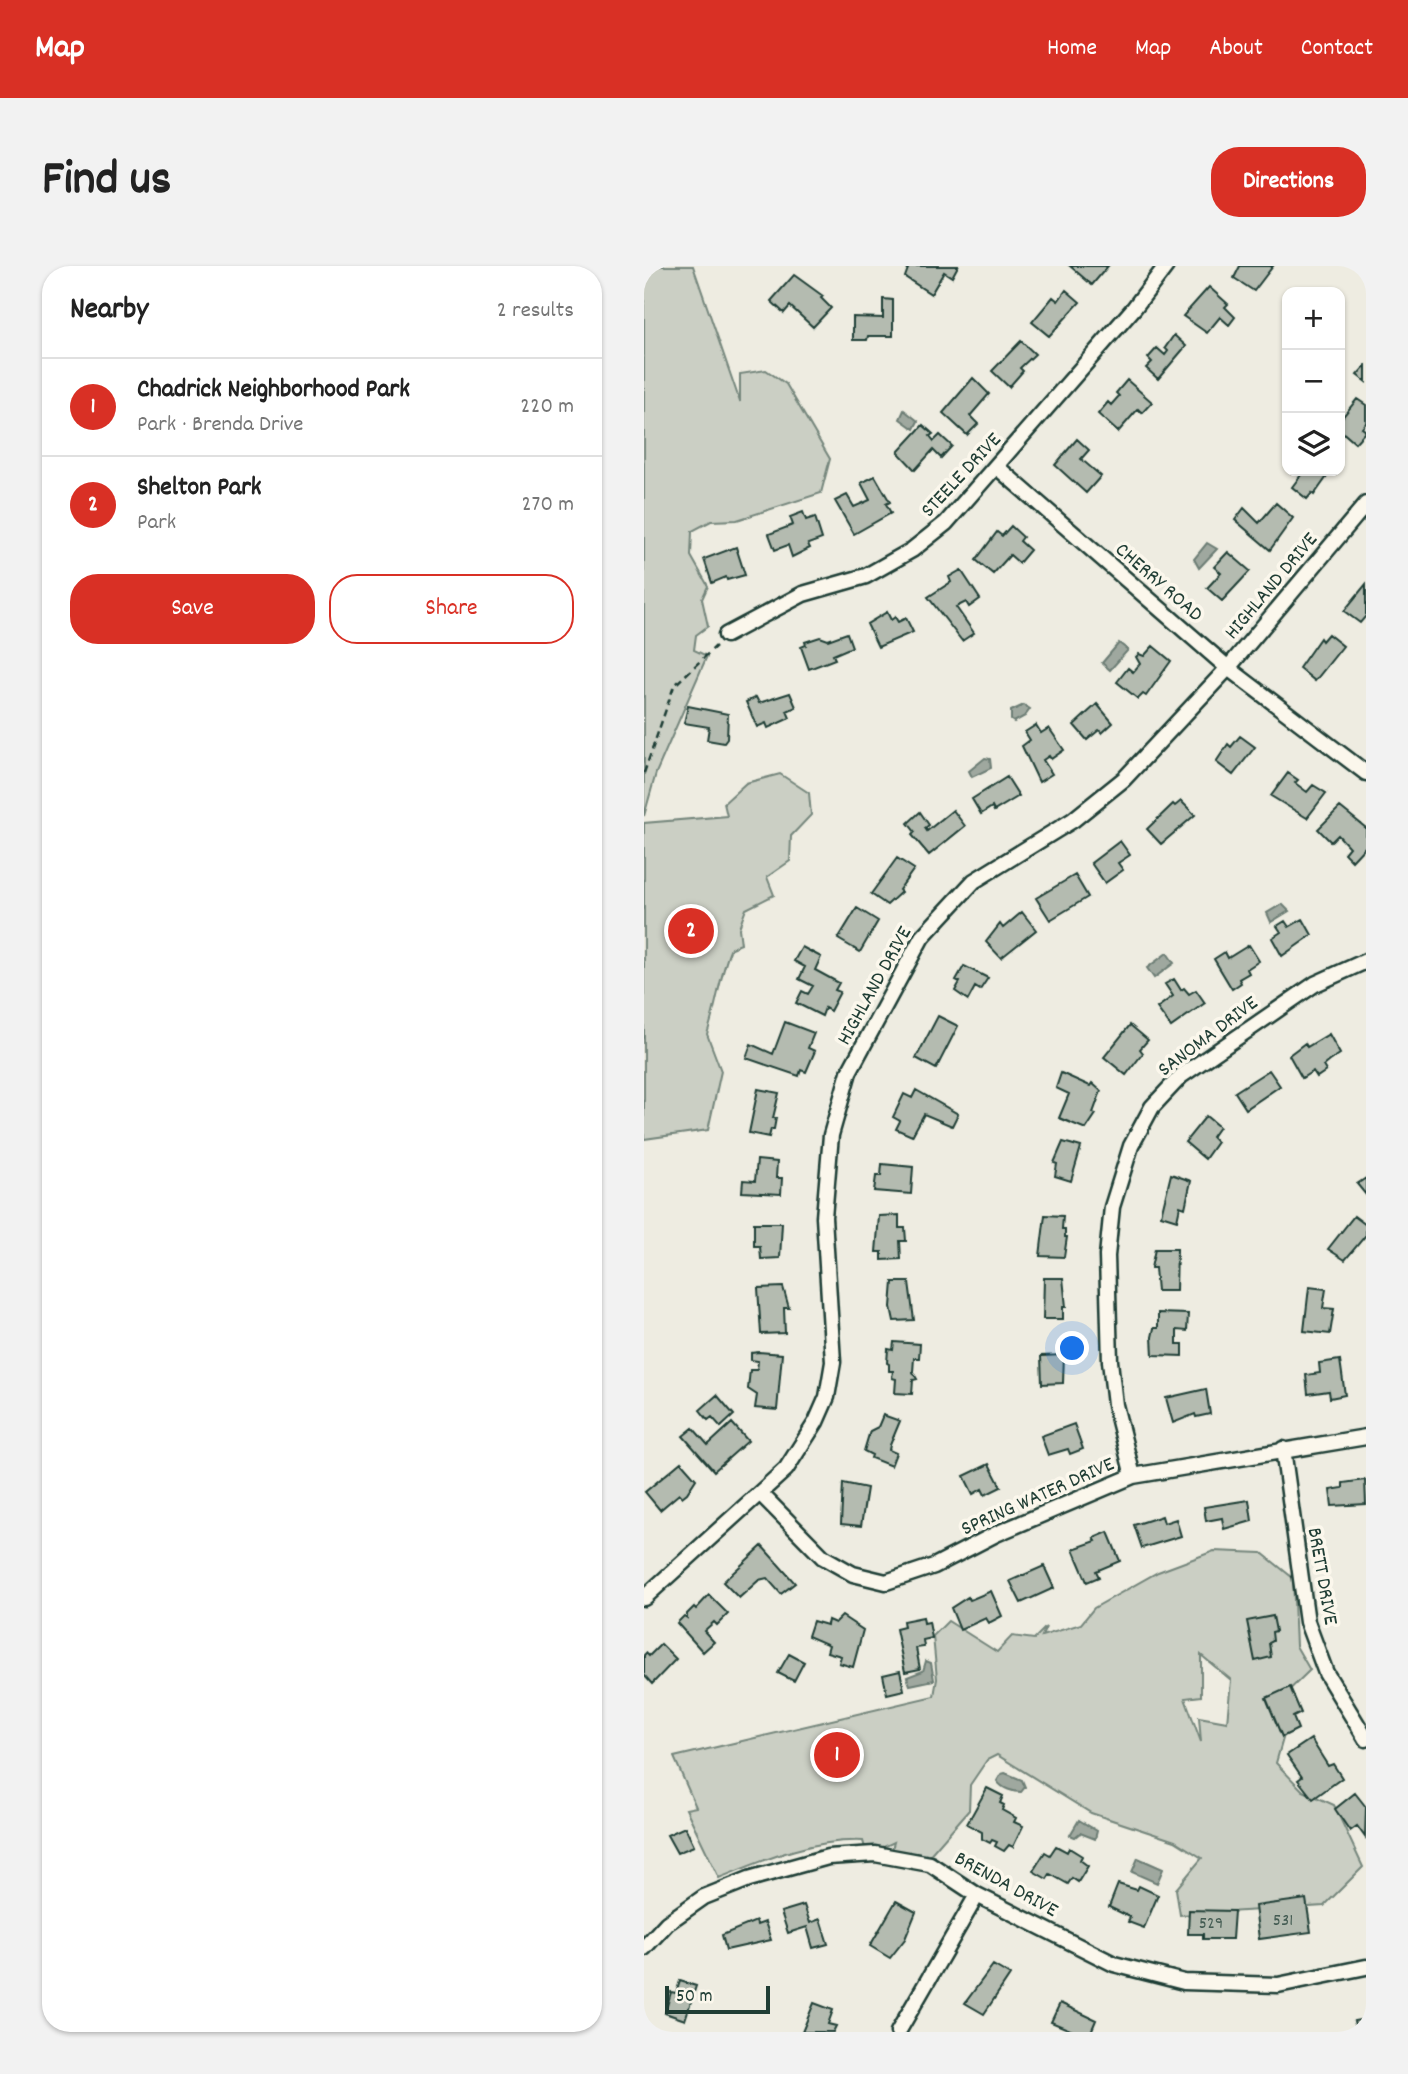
<!DOCTYPE html>
<html lang="en">
<head>
<meta charset="utf-8">
<style>
	:root { --surface:#fff; --page:#f2f2f2; --text:#222; --muted:#767676; --line:#e0e0e0; --accent:#d93025 }
	body { margin:0; font-family:Dekko,sans-serif; background:var(--page); color:var(--text) }
	.controls { position:absolute; right:21px; top:21px; display:grid; overflow:hidden; border-radius:14px; box-shadow:0 2px 5px #0004 }
	.controls button { width:63px; height:63px; display:grid; place-items:center; padding:0; border:0; border-bottom:2px solid var(--line); background:var(--surface); color:var(--text); font:35px sans-serif }
	.scale { position:absolute; left:21px; bottom:18px; width:105px; box-sizing:border-box; padding-left:7px; border:4px solid #1f3d34; border-top:0; font-size:19px; line-height:24px; white-space:nowrap; color:#1f3d34; -webkit-text-stroke:5px #fbf7ec; paint-order:stroke }
	.you { position:absolute; left:429px; top:1083px; width:24px; height:24px; margin:-18px; border:5px solid #fff; border-radius:50%; background:#1a73e8; box-shadow:0 0 0 10px #1a73e833 }
	.badge { display:grid; place-items:center; width:46px; height:46px; border-radius:50%; background:var(--accent); color:#fff; font-size:23px; font-weight:700 }
	.pin { position:absolute; translate:-50% -50%; border:4px solid #fff; box-shadow:0 2px 7px #0006 }
	.list { margin:0; padding:0; list-style:none }
	h2 { display:flex; justify-content:space-between; align-items:center; height:91px; margin:0; padding:0 28px; font-size:30px }
	h2 small { font-size:23px; font-weight:400; color:var(--muted) }
	.list li { display:grid; grid-template-columns:46px 1fr auto; gap:21px; align-items:center; box-sizing:border-box; height:98px; padding:0 28px; border-top:2px solid var(--line) }
	.list b { display:block; font-size:26px; white-space:nowrap }
	.list p { margin:0; font-size:23px; white-space:nowrap; color:var(--muted) }
	.list em { font-size:23px; font-style:normal; color:var(--muted) }
	.actions { display:flex; gap:14px; padding:21px 28px }
	.actions a { flex:1; padding:16px 0; border:2px solid var(--accent); border-radius:28px; text-align:center; font-size:24px; color:var(--accent) }
	.actions .main { background:var(--accent); color:#fff }
	.icon { flex:none; width:38px; height:38px; fill:none; stroke:currentColor; stroke-width:2; stroke-linecap:round; stroke-linejoin:round }
	.map { position:relative; flex:none; width:722px; height:1766px; overflow:hidden; border-radius:28px }
	header { display:flex; align-items:center; gap:42px; box-sizing:border-box; height:98px; padding:0 35px; background:var(--accent); color:#fff }
	header strong { font-size:33px }
	nav { display:flex; gap:38px; margin-inline-start:auto; font-size:24px }
	.intro { display:flex; align-items:center; justify-content:space-between; box-sizing:border-box; height:168px; padding:0 42px }
	h1 { margin:0; font-size:49px }
	.button { padding:18px 32px; border-radius:28px; background:var(--accent); color:#fff; font-size:24px; font-weight:700 }
	main { display:flex; gap:42px; padding:0 42px }
	aside { flex:1; background:var(--surface); border-radius:28px; box-shadow:0 2px 5px #0004 }
	.map>svg:first-child { display:block }
</style>
</head>
<body>
<header>
<strong>Map</strong>
<nav><a>Home</a><a>Map</a><a>About</a><a>Contact</a></nav>
</header>
<div class="intro"><h1>Find us</h1><a class="button">Directions</a></div>
<main>
<aside>
<h2>Nearby<small>2 results</small></h2>
<ul class="list">
<li><span class="badge">1</span><div><b>Chadrick Neighborhood Park</b><p>Park · Brenda Drive</p></div><em>220 m</em></li>
<li><span class="badge">2</span><div><b>Shelton Park</b><p>Park</p></div><em>270 m</em></li>
</ul>
<div class="actions"><a class="main">Save</a><a>Share</a></div>
</aside>
<div class="map">
<svg width="722" height="1766" viewBox="0 0 722 1766">
	<rect width="100%" height="100%" fill="#eeece1"/>
	<filter id="ink" filterUnits="userSpaceOnUse"><feTurbulence type="fractalNoise" baseFrequency=".0143" numOctaves="2"/><feDisplacementMap in="SourceGraphic" scale="14" xChannelSelector="R" yChannelSelector="G"/><feConvolveMatrix kernelMatrix="1 2 1 2 8 2 1 2 1" color-interpolation-filters="sRGB"/></filter>
	<g filter="url(#ink)">
		<path fill="#cbcfc4" stroke="#75867c" stroke-width="2" fill-rule="evenodd" d="M 0,0 L 49,0 L 96,136 L 96,108 L 122,104 L 142,118 L 186,193 L 177,227 L 93,254 L 67,255 L 48,265 L 47,290 L 64,320 L 58,333 L 64,360 L 52,369 L 50,384 L 63,390 L 12,507 L 0,550 Z
			M 136,508 L 165,527 L 167,549 L 147,570 L 146,595 L 123,611 L 130,629 L 102,643 L 95,662 L 97,678 L 87,682 C 75,711 73,739 63,768 L 77,805 L 64,864 L 0,873 L 0,557 L 83,550 L 80,537 L 102,517 Z
			M 570,1285 L 618,1287 L 649,1312 L 652,1380 L 666,1404 L 635,1434 L 642,1462 L 632,1497 L 659,1525 L 690,1539 L 719,1601 L 680,1640 L 536,1649 L 532,1623 L 558,1592 L 531,1575 L 447,1547 L 353,1489 L 343,1494 L 326,1519 L 325,1544 L 284,1591 L 246,1591 L 250,1576 L 223,1589 L 219,1575 C 168,1573 122,1593 75,1612 L 42,1543 L 52,1541 L 30,1491 L 290,1430 L 293,1413 L 289,1370 L 304,1355 L 353,1386 L 368,1370 L 390,1373 L 402,1361 L 398,1370 L 437,1358 L 450,1342 L 514,1306 ZM 557,1389 L 587,1414 L 583,1456 L 555,1451 L 557,1476 L 541,1432 L 557,1430 Z"/>
		<path fill="#9fa89f" stroke="#6c7d74" stroke-width="2" d="M 260,144 L 274,155 L 270,163 L 256,153 Z
			M 563,277 L 573,283 L 555,302 L 550,293 Z
			M 475,377 L 484,384 L 466,404 L 458,397 Z
			M 380,439 L 386,443 L 381,450 L 370,456 L 367,454 L 367,445 Z
			M 341,492 L 346,493 L 347,502 L 328,511 L 325,505 Z
			M 638,638 L 645,645 L 627,656 L 623,647 Z
			M 523,687 L 530,697 L 510,712 L 503,702 Z
			M 282,1395 L 287,1397 L 290,1414 L 266,1419 L 263,1411 L 279,1405 Z
			M 361,1507 L 378,1514 L 381,1521 L 377,1526 C 370,1526 358,1523 353,1515 L 357,1508 Z
			M 435,1554 L 453,1565 L 451,1573 L 436,1567 L 431,1571 L 426,1569 Z
			M 494,1592 L 519,1603 L 513,1617 L 488,1606 Z"/>
		<path fill="#b4bbb0" stroke="#1f3d34" stroke-width="2" d="M 265,0 L 314,0 L 308,11 L 300,6 L 287,28 L 261,11 Z
			M 426,0 L 464,0 L 448,19 Z
			M 596,0 L 629,0 L 610,25 L 590,12 Z
			M 150,9 L 179,30 L 177,32 L 187,42 L 169,61 L 146,40 L 140,47 L 127,35 Z
			M 565,21 L 584,38 L 581,41 L 591,51 L 585,59 L 576,51 L 563,67 L 539,50 Z
			M 422,24 L 436,36 L 405,70 L 388,56 L 409,31 L 414,35 Z
			M 239,33 L 249,34 L 249,70 L 224,70 L 223,74 L 209,74 L 209,51 L 239,52 Z
			M 530,69 L 542,80 L 514,113 L 502,102 L 508,96 L 504,92 L 513,82 L 521,89 L 524,85 L 521,82 Z
			M 377,75 L 391,88 L 376,102 L 379,105 L 365,121 L 348,105 Z
			M 722,99 L 722,116 L 713,109 Z
			M 329,112 L 345,128 L 326,150 L 334,158 L 323,169 L 299,147 Z
			M 483,114 L 508,136 L 498,147 L 494,143 L 474,166 L 454,148 L 464,136 L 467,139 L 475,130 L 472,127 Z
			M 713,133 L 722,139 L 722,157 L 718,162 L 722,165 L 711,177 L 696,164 L 696,154 Z
			M 279,159 L 289,168 L 286,170 L 290,175 L 296,169 L 308,180 L 297,192 L 289,184 L 271,204 L 254,186 Z
			M 433,173 L 445,184 L 437,193 L 457,210 L 442,227 L 411,199 Z
			M 660,205 L 687,205 L 670,229 L 668,227 L 663,233 L 648,221 Z
			M 231,210 L 246,236 L 242,238 L 247,247 L 210,268 L 191,235 L 203,229 L 210,241 L 226,234 L 217,217 Z
			M 632,237 L 649,252 L 626,284 L 591,254 L 600,242 L 615,257 Z
			M 159,246 L 162,254 L 171,251 L 178,273 L 164,278 L 166,282 L 148,291 L 144,279 L 131,284 L 125,268 L 149,259 L 146,251 Z
			M 367,260 L 379,271 L 376,275 L 386,284 L 375,297 L 366,289 L 349,308 L 332,294 L 353,266 L 358,270 Z
			M 92,281 L 101,309 L 83,314 L 82,311 L 68,317 L 60,293 Z
			M 584,286 L 606,305 L 578,335 L 563,322 L 577,307 L 570,301 Z
			M 317,304 L 336,333 L 325,341 L 322,336 L 312,341 L 330,367 L 318,375 L 284,331 L 307,316 L 305,311 Z
			M 722,318 L 722,350 L 716,357 L 700,345 Z
			M 243,346 L 247,354 L 251,351 L 254,356 L 262,352 L 269,366 L 234,381 L 223,358 Z
			M 203,367 L 208,381 L 189,389 L 191,393 L 165,403 L 157,381 L 162,379 L 161,376 L 176,371 L 184,374 Z
			M 684,368 L 699,380 L 671,415 L 655,402 L 676,372 L 678,375 Z
			M 509,380 L 527,395 L 502,430 L 499,428 L 494,433 L 473,416 L 484,402 L 489,406 L 496,398 L 492,391 L 495,388 L 500,390 Z
			M 146,427 L 152,441 L 143,445 L 146,452 L 124,462 L 122,457 L 113,461 L 102,436 L 112,431 L 115,437 Z
			M 453,438 L 469,457 L 458,467 L 455,464 L 443,474 L 430,459 Z
			M 44,440 L 84,448 L 83,473 L 80,477 L 63,474 L 65,461 L 40,457 Z
			M 392,459 L 397,467 L 405,462 L 420,484 L 407,493 L 405,490 L 399,494 L 408,508 L 395,516 L 378,480 L 386,474 L 381,466 Z
			M 596,470 L 611,481 L 589,509 L 572,496 L 584,478 L 587,481 Z
			M 644,507 L 654,514 L 651,517 L 663,526 L 669,519 L 682,527 L 663,552 L 627,530 Z
			M 363,511 L 375,530 L 350,545 L 348,541 L 337,548 L 328,533 Z
			M 537,535 L 551,549 L 517,578 L 503,563 L 529,538 L 531,540 Z
			M 696,541 L 722,562 L 722,580 L 708,595 L 700,587 L 705,581 L 694,569 L 687,576 L 674,563 Z
			M 309,544 L 321,560 L 285,589 L 268,569 L 271,566 L 264,557 L 276,546 L 285,559 L 281,562 L 283,565 Z
			M 476,575 L 486,589 L 474,597 L 479,604 L 461,617 L 447,597 Z
			M 253,592 L 270,603 L 255,624 L 257,626 L 243,639 L 227,628 Z
			M 431,609 L 444,631 L 406,654 L 392,632 Z
			M 213,642 L 234,655 L 216,686 L 194,673 Z
			M 378,646 L 392,664 L 357,692 L 342,676 L 356,658 L 359,662 Z
			M 659,653 L 668,669 L 638,690 L 628,672 L 637,666 L 633,660 L 641,655 L 645,661 Z
			M 605,679 L 615,695 L 603,703 L 605,707 L 595,713 L 597,717 L 588,723 L 570,693 L 581,686 L 584,692 Z
			M 158,681 L 177,691 L 171,704 L 195,717 L 191,724 L 196,726 L 186,745 L 181,742 L 178,750 L 152,737 L 158,725 L 164,728 L 169,720 L 155,713 L 161,701 L 150,695 Z
			M 320,700 L 344,712 L 336,724 L 331,721 L 324,734 L 311,725 L 316,716 L 312,714 Z
			M 530,713 L 537,724 L 540,722 L 545,728 L 552,724 L 561,737 L 527,761 L 513,742 L 529,730 L 521,718 Z
			M 294,750 L 314,760 L 292,803 L 272,792 Z
			M 141,756 L 170,767 L 164,782 L 171,785 L 162,806 L 157,804 L 155,810 L 102,792 L 107,778 L 129,788 Z
			M 486,759 L 504,774 L 496,783 L 499,787 L 482,809 L 460,791 Z
			M 685,768 L 696,788 L 685,795 L 679,800 L 682,805 L 673,811 L 669,805 L 658,812 L 645,789 L 661,777 L 663,781 Z
			M 625,804 L 636,820 L 602,843 L 591,826 Z
			M 417,807 L 446,820 L 448,817 L 457,825 L 449,847 L 452,848 L 442,863 L 415,852 L 425,828 L 412,822 Z
			M 114,823 L 135,827 L 129,852 L 132,852 L 130,863 L 127,863 L 125,871 L 105,867 Z
			M 272,824 L 314,848 L 308,860 L 280,848 L 268,870 L 252,863 L 256,855 L 249,851 L 260,828 L 268,832 Z
			M 562,850 L 575,861 L 568,871 L 573,876 L 561,893 L 541,876 Z
			M 419,876 L 437,881 L 427,915 L 411,910 L 413,898 L 410,897 Z
			M 113,894 L 133,896 L 132,912 L 138,912 L 137,928 L 98,926 L 99,914 L 111,915 Z
			M 238,898 L 269,901 L 267,928 L 230,925 L 232,910 L 237,910 Z
			M 527,908 L 547,915 L 541,942 L 536,940 L 533,954 L 517,949 Z
			M 722,912 L 722,929 L 713,918 Z
			M 255,949 L 255,962 L 261,962 L 262,975 L 256,975 L 257,993 L 238,994 L 238,986 L 232,986 L 235,950 Z
			M 401,949 L 419,950 L 418,963 L 421,963 L 421,971 L 423,971 L 420,991 L 396,990 Z
			M 710,950 L 722,959 L 722,969 L 701,994 L 684,983 Z
			M 110,957 L 138,957 L 136,992 L 117,993 L 116,980 L 110,980 Z
			M 511,983 L 533,983 L 532,1025 L 513,1025 L 511,1002 L 507,1002 Z
			M 400,1012 L 419,1012 L 422,1041 L 419,1041 L 419,1053 L 399,1053 Z
			M 249,1016 L 265,1016 L 270,1054 L 250,1055 L 247,1041 Z
			M 139,1021 L 145,1042 L 140,1042 L 141,1067 L 117,1068 L 114,1022 Z
			M 665,1021 L 682,1023 L 679,1042 L 690,1043 L 686,1068 L 660,1065 Z
			M 514,1047 L 544,1048 L 543,1065 L 533,1064 L 533,1078 L 539,1078 L 539,1090 L 509,1089 L 508,1071 L 510,1062 L 514,1062 Z
			M 250,1076 L 276,1078 L 275,1092 L 270,1092 L 269,1106 L 273,1113 L 269,1114 L 268,1128 L 251,1127 L 252,1113 L 248,1112 L 249,1105 L 245,1105 L 245,1098 L 243,1097 L 244,1083 L 249,1084 Z
			M 115,1086 L 138,1088 L 133,1144 L 111,1142 L 113,1129 L 104,1123 L 106,1104 L 113,1104 L 114,1095 L 107,1094 L 107,1087 Z
			M 420,1089 L 419,1117 L 398,1118 L 397,1090 Z
			M 696,1094 L 701,1129 L 686,1132 L 685,1125 L 664,1128 L 662,1109 L 676,1107 L 675,1097 Z
			M 562,1123 L 566,1148 L 552,1151 L 551,1148 L 529,1157 L 522,1132 Z
			M 73,1129 L 90,1149 L 77,1161 L 68,1151 L 64,1154 L 56,1144 Z
			M 239,1149 L 256,1155 L 246,1179 L 245,1184 L 252,1187 L 247,1200 L 227,1192 L 228,1189 L 220,1185 L 226,1165 L 234,1161 Z
			M 88,1157 L 104,1175 L 70,1205 L 39,1170 L 49,1162 L 64,1179 Z
			M 430,1158 L 439,1183 L 426,1188 L 424,1183 L 404,1189 L 397,1170 Z
			M 37,1196 L 52,1213 L 43,1227 L 38,1231 L 35,1228 L 16,1244 L 1,1226 Z
			M 345,1198 L 357,1221 L 341,1229 L 338,1223 L 329,1228 L 320,1210 Z
			M 721,1214 L 722,1238 L 688,1240 L 686,1224 L 699,1222 L 699,1217 Z
			M 199,1217 L 223,1222 L 217,1260 L 197,1258 Z
			M 605,1234 L 608,1255 L 580,1263 L 578,1252 L 562,1255 L 560,1241 Z
			M 518,1250 L 520,1257 L 532,1253 L 537,1270 L 498,1282 L 490,1259 Z
			M 464,1266 L 476,1295 L 452,1305 L 455,1311 L 443,1316 L 429,1283 L 452,1275 L 450,1272 Z
			M 118,1280 L 151,1317 L 137,1328 L 123,1312 L 115,1314 L 95,1332 L 79,1316 Z
			M 400,1300 L 410,1322 L 377,1337 L 366,1315 Z
			M 347,1325 L 358,1350 L 345,1357 L 342,1352 L 316,1364 L 307,1342 L 324,1331 L 326,1334 Z
			M 65,1329 L 84,1348 L 73,1359 L 70,1356 L 60,1365 L 70,1376 L 59,1386 L 33,1357 L 40,1350 L 43,1352 L 43,1348 L 50,1341 L 52,1343 Z
			M 198,1350 L 219,1364 L 209,1401 L 195,1397 L 197,1390 L 183,1386 L 185,1379 L 164,1370 L 169,1355 L 183,1359 L 184,1354 L 191,1357 Z
			M 629,1350 L 632,1365 L 628,1366 L 629,1375 L 625,1377 L 627,1391 L 611,1395 L 603,1355 Z
			M 279,1351 L 280,1357 L 285,1356 L 288,1372 L 279,1374 L 280,1381 L 272,1382 L 276,1403 L 261,1406 L 252,1363 L 260,1361 L 259,1355 Z
			M 17,1378 L 32,1393 L 8,1418 L 0,1409 L 0,1389 L 2,1387 L 5,1390 Z
			M 145,1388 L 160,1396 L 150,1415 L 134,1407 Z
			M 256,1405 L 260,1424 L 243,1428 L 239,1409 Z
			M 646,1421 L 657,1447 L 649,1451 L 654,1463 L 638,1471 L 622,1432 Z
			M 667,1473 L 684,1500 L 689,1498 L 698,1512 L 669,1533 L 654,1514 L 658,1511 L 643,1489 Z
			M 343,1522 L 359,1530 L 356,1537 L 360,1539 L 358,1544 L 372,1552 L 370,1556 L 379,1560 L 369,1581 L 365,1579 L 360,1585 L 351,1580 L 353,1576 L 348,1574 L 346,1577 L 338,1573 L 338,1566 L 323,1558 Z
			M 711,1527 L 722,1541 L 721,1571 L 713,1560 L 706,1565 L 691,1543 Z
			M 41,1561 L 50,1580 L 33,1587 L 23,1569 Z
			M 412,1580 L 423,1586 L 425,1582 L 438,1590 L 436,1594 L 444,1600 L 434,1616 L 428,1612 L 424,1618 L 406,1608 L 403,1613 L 389,1605 L 401,1586 L 406,1589 Z
			M 474,1618 L 493,1624 L 495,1620 L 514,1629 L 500,1662 L 484,1656 L 486,1651 L 465,1641 Z
			M 662,1633 L 667,1666 L 615,1673 L 611,1640 Z
			M 252,1635 L 272,1646 L 261,1673 L 246,1692 L 226,1680 Z
			M 160,1639 L 166,1657 L 176,1653 L 184,1678 L 169,1682 L 163,1661 L 144,1667 L 137,1646 Z
			M 545,1644 L 590,1645 L 588,1673 L 559,1673 L 559,1668 L 544,1668 Z
			M 112,1655 L 113,1659 L 121,1656 L 127,1674 L 82,1684 L 78,1669 Z
			M 349,1699 L 366,1709 L 340,1748 L 321,1737 Z
			M 36,1715 L 52,1720 L 41,1754 L 21,1747 L 27,1726 L 32,1727 Z
			M 170,1737 L 189,1744 L 184,1758 L 192,1760 L 189,1766 L 158,1766 Z
			M 416,1737 L 452,1754 L 447,1766 L 431,1766 L 407,1756 Z
			M 722,1753 L 722,1766 L 713,1766 L 710,1755 Z"/>
		<g fill="none" stroke-linecap="round" stroke-linejoin="round">
			<g stroke="#1f3d34" stroke-width="19">
				<path id="street" d="M 353,201 L 584,402 L 722,507
					M 82,369 L 159,328 L 222,310 L 268,284 L 302,257 L 490,42 L 522,0
					M 639,1183 L 663,1356 L 682,1407 L 722,1473
					M 489,1210 L 471,1139 L 466,1095 L 463,990 L 468,941 L 487,880 L 508,841 L 537,810 L 671,718 L 722,695
					M 116,1227 L 179,1291 L 209,1308 L 242,1316 L 290,1300 L 352,1268 L 489,1210 L 722,1171
					M 0,1332 L 142,1203 L 172,1156 L 183,1131 L 189,1096 L 180,951 L 187,869 L 205,806 L 278,671 L 330,615 L 429,554 L 480,513 L 584,402 L 722,238
					M 0,1682 L 23,1657 L 60,1631 L 105,1613 L 184,1591 L 231,1588 L 286,1598 L 333,1629 L 470,1698 L 540,1716 L 634,1719 L 722,1701
					M 254,1766 L 333,1629"/>
			</g>
			<path stroke="#1f3d34" stroke-width="2.5" stroke-dasharray="7 5" stroke-linecap="butt" d="M 0,507 L 30,420 L 72,380"/>
			<use href="#street" stroke="#fbf7ec" stroke-width="14"/>
		</g>
	</g>
	<g text-anchor="middle" stroke-width="7" stroke-linejoin="round" paint-order="stroke">
		<g font-size="18" fill="#445c53">
			<text x="639" y="1659">531</text>
			<text x="567" y="1662">529</text>
		</g>
		<g font-size="21" fill="#1f3d34" stroke="#fbf7ec">
			<text transform="translate(316 208) rotate(-47)" y="7">STEELE DRIVE</text>
			<text transform="translate(516 315) rotate(41)" y="7">CHERRY ROAD</text>
			<text transform="translate(626 319) rotate(-50)" y="7">HIGHLAND DRIVE</text>
			<text transform="translate(229 719) rotate(-61)" y="7">HIGHLAND DRIVE</text>
			<text transform="translate(563 769) rotate(-37)" y="7">SANOMA DRIVE</text>
			<text transform="translate(393 1229) rotate(-24)" y="7">SPRING WATER DRIVE</text>
			<text transform="translate(680 1310) rotate(80)" y="7">BRETT DRIVE</text>
			<text transform="translate(363 1617) rotate(29)" y="7">BRENDA DRIVE</text>
		</g>
	</g>
</svg>
<div class="controls">
<button>+</button>
<button>−</button>
<button><svg class="icon" aria-label="layers" viewBox="0 0 24 24"><path d="M12 4l9 5-9 5-9-5zM3 14l9 5 9-5"/></svg></button>
</div>
<div class="scale">50 m</div>
<div class="you"></div>
<div class="pin badge" style="left:193px;top:1489px">1</div>
<div class="pin badge" style="left:47px;top:665px">2</div>
</div>
</main>
</body>
</html>
